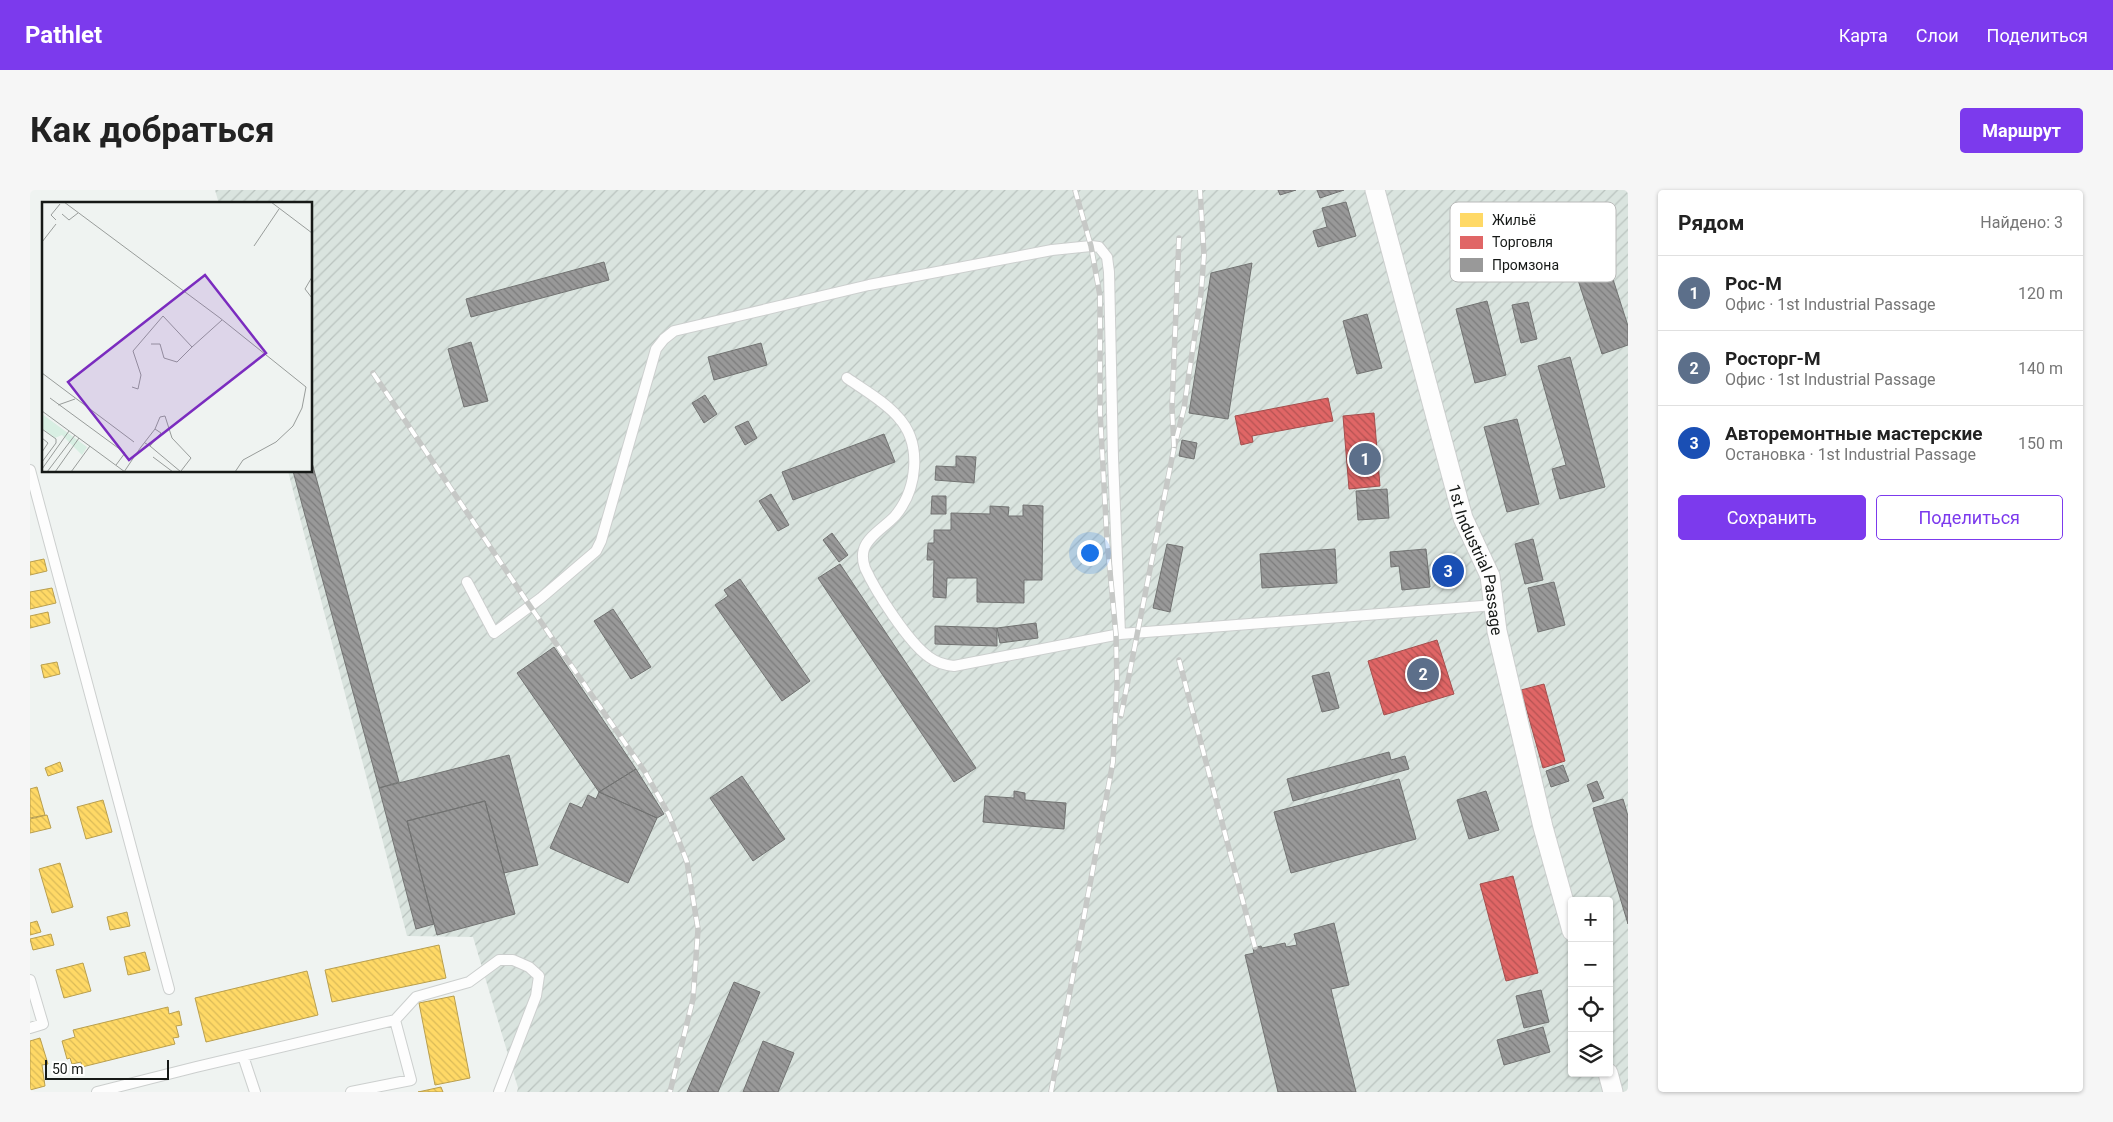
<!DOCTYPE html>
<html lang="ru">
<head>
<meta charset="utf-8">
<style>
	:root { --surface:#fff; --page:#f6f6f6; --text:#222; --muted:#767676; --line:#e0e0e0; --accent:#7c3aed }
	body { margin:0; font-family:Roboto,sans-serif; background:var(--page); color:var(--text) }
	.controls { position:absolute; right:15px; bottom:15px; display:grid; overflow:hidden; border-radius:5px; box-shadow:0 1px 4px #0004 }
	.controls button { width:45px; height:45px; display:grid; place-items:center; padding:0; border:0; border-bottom:1px solid var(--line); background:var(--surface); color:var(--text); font:25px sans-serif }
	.scale { position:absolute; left:15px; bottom:12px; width:124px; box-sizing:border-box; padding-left:5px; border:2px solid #161917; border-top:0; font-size:14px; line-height:18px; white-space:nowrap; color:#161917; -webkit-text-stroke:4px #fff; paint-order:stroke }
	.you { position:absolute; left:1059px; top:362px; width:18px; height:18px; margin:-12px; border:4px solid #fff; border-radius:50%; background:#1a73e8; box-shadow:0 0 0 8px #1a73e833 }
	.badge { display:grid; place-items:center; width:32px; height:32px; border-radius:50%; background:var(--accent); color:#fff; font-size:16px; font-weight:700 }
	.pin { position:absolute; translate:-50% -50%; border:2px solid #fff; box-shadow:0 1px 5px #0006 }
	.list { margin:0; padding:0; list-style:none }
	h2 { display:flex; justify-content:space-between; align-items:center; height:65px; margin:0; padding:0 20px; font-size:21px }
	h2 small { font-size:16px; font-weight:400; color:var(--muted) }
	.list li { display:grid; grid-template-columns:32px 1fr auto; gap:15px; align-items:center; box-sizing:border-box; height:75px; padding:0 20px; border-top:1px solid var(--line) }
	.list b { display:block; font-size:19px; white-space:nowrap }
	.list p { margin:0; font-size:16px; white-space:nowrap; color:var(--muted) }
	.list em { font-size:16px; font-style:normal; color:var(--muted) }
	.actions { display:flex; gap:10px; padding:15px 20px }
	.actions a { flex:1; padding:11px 0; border:1px solid var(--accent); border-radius:5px; text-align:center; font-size:18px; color:var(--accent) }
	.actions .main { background:var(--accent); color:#fff }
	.icon { flex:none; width:28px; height:28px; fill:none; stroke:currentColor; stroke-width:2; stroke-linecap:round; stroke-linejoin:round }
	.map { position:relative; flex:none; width:1598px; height:902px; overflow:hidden; border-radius:5px }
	header { display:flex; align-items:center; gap:30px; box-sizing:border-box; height:70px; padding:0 25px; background:var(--accent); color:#fff }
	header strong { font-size:24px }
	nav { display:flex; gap:28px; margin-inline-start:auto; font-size:18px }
	.intro { display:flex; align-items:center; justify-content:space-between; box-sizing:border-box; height:120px; padding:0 30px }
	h1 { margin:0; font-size:35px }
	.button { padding:12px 22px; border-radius:5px; background:var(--accent); color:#fff; font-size:18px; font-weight:700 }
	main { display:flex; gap:30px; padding:0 30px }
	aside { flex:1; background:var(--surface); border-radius:5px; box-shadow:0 1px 4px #0004 }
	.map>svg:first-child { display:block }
</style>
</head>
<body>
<header>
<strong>Pathlet</strong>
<nav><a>Карта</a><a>Слои</a><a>Поделиться</a></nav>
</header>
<div class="intro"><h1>Как добраться</h1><a class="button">Маршрут</a></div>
<main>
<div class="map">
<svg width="1598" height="902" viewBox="0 0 1598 902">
	<defs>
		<pattern id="industrial-furrows" width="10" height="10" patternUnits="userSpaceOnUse" patternTransform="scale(1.25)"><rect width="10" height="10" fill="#dae4df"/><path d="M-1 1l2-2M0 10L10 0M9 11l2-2" fill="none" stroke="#bac3bf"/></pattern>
		<pattern id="homes-back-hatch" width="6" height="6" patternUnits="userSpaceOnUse" patternTransform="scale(1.25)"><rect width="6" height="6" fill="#ffd966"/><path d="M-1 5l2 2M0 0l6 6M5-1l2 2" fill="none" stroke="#daba58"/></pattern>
		<pattern id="shops-back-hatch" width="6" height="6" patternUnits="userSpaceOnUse" patternTransform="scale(1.25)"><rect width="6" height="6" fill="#e06666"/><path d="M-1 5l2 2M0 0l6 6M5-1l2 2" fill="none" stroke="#b55353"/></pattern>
		<pattern id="industry-back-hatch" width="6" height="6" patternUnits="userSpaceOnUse" patternTransform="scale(1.25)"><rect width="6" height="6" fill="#999"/><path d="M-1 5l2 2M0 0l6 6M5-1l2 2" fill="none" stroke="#7c7c7c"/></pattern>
	</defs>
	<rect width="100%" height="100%" fill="#eff3f1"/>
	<path fill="url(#industrial-furrows)" fill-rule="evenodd" d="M 185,0 L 1598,0 L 1598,902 L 487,902 L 488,898 L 443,747 L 377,746 L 258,281 L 281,281 L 281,14 L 189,14 ZM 1542,711 L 1579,711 L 1579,883 L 1542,883 Z"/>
	<path fill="url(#homes-back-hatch)" stroke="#b99f4e" d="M 14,369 L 17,381 L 0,385 L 0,372 Z
		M 22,398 L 26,413 L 0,419 L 0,402 Z
		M 18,422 L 20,433 L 0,438 L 0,426 Z
		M 27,472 L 30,484 L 14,488 L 11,475 Z
		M 30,572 L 33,581 L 18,586 L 15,578 Z
		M 7,597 L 15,625 L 0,628 L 0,599 Z
		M 73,610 L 82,642 L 56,649 L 47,617 Z
		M 17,625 L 21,638 L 0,643 L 0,629 Z
		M 30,673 L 43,717 L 22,723 L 9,679 Z
		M 97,722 L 100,736 L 80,740 L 77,727 Z
		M 7,731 L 11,742 L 0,745 L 0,733 Z
		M 21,744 L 24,755 L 3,760 L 0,749 Z
		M 409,755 L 416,788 L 302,812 L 295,780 Z
		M 115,762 L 120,780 L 98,785 L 94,767 Z
		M 53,773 L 61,801 L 34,808 L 26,780 Z
		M 277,781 L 288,825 L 176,852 L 165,808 Z
		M 424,806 L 440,888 L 405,895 L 389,813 Z
		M 138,817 L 139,824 L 149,821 L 152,835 L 146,836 L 149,847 L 143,848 L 145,854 L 52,877 L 51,872 L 42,874 L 40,868 L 37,869 L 32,851 L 45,847 L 43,840 Z
		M 10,848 L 18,874 L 12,875 L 15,896 L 0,900 L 0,851 Z
		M 411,897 L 413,902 L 388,902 Z"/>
	<path fill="url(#shops-back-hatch)" stroke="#a34f4e" d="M 1298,208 L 1303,231 L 1222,246 L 1223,252 L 1211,255 L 1205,226 Z
		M 1344,223 L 1350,296 L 1319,299 L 1313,226 Z
		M 1407,450 L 1424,504 L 1354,525 L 1338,471 Z
		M 1514,494 L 1535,571 L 1513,578 L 1491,500 Z
		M 1483,686 L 1508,783 L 1476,791 L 1450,694 Z"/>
	<path fill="url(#industry-back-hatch)" stroke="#727372" d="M 1248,0 L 1266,0 L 1250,5 Z
		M 1287,0 L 1314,0 L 1290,8 Z
		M 1316,12 L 1326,46 L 1288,57 L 1283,41 L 1297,37 L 1292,18 Z
		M 574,72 L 579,90 L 441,127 L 436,109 Z
		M 1222,73 L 1198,229 L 1159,223 L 1181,83 Z
		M 1580,80 L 1598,136 L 1598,155 L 1572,164 L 1548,90 Z
		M 1457,111 L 1476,185 L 1445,193 L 1426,119 Z
		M 1498,112 L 1507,149 L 1491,153 L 1482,115 Z
		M 1337,124 L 1352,178 L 1327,184 L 1313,131 Z
		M 441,152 L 458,211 L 434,217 L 418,159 Z
		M 731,153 L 737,175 L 684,190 L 678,167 Z
		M 1540,167 L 1575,297 L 1530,309 L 1522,279 L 1536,275 L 1508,176 Z
		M 675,205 L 687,224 L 674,233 L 662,213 Z
		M 1487,229 L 1509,314 L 1477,322 L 1454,237 Z
		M 718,231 L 727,248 L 715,255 L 705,237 Z
		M 854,244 L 865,272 L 763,310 L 752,282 Z
		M 1152,250 L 1167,253 L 1164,269 L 1149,266 Z
		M 926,266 L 946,267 L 944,293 L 905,290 L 906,276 L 926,277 Z
		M 281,269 L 369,592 L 349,598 L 263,281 L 281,281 Z
		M 1357,299 L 1359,328 L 1328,330 L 1326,301 Z
		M 741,304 L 759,335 L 748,341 L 729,311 Z
		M 902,306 L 916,306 L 916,324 L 901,324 Z
		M 993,315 L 1013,316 L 1012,390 L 994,390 L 994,413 L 947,412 L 947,388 L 917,388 L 916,408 L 903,407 L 904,370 L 897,370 L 898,353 L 904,353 L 904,340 L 921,340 L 921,323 L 960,324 L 960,316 L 979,317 L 978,326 L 993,326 Z
		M 802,343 L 818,365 L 809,372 L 793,350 Z
		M 1503,349 L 1513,390 L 1495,394 L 1485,354 Z
		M 1137,354 L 1153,357 L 1140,422 L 1123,418 Z
		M 1305,359 L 1307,393 L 1232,398 L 1230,364 Z
		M 1396,359 L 1400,397 L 1372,400 L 1369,376 L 1361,377 L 1360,362 Z
		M 810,374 L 946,578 L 924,592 L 788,388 Z
		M 710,389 L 780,491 L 752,511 L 685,415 L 698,406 L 694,400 Z
		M 1524,392 L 1535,435 L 1508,442 L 1498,398 Z
		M 583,419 L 621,477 L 601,489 L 564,431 Z
		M 1006,433 L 1008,448 L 970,453 L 967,438 Z
		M 905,436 L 967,438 L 967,456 L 905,454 Z
		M 524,457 L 606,579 L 569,602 L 487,483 Z
		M 1299,482 L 1309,518 L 1292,522 L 1282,486 Z
		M 1359,562 L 1361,570 L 1375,566 L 1379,579 L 1263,611 L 1257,589 Z
		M 479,565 L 508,675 L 474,683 L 455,611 L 377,631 L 404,734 L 386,739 L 349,598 Z
		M 1533,575 L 1539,591 L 1521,597 L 1516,581 Z
		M 606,579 L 634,624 L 627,628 L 569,602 Z
		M 712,586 L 755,649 L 723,671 L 680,608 Z
		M 1369,589 L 1386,649 L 1261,683 L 1244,622 Z
		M 1567,591 L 1574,608 L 1563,612 L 1557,595 Z
		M 984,601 L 995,603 L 995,610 L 1036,613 L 1034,639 L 953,632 L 955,606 L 984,608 Z
		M 1456,601 L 1469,640 L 1439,649 L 1427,610 Z
		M 569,602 L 627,628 L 598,693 L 520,658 L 540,613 L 552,618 L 558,605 L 566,609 Z
		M 1593,609 L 1598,626 L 1598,734 L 1563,618 Z
		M 455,611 L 485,724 L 407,745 L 377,631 Z
		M 1304,733 L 1319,795 L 1301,799 L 1326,902 L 1248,902 L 1215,765 L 1224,763 L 1223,758 L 1231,756 L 1232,758 L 1255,753 L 1256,757 L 1267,755 L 1264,744 Z
		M 704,792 L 730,802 L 688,902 L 657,902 Z
		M 1511,800 L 1519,832 L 1494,838 L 1486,806 Z
		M 1513,837 L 1520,862 L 1474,875 L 1467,850 Z
		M 733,851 L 764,863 L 748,902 L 713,902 Z"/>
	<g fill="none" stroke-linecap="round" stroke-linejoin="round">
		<g stroke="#cccfce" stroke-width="12">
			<path id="lane" d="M 817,188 C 834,200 854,211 868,227 C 893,254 887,300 865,326 C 856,336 838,346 834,359 C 832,365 833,372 835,378 C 846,402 878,452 899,467 C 907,473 914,475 924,476 L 1090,444
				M 0,280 L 139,799
				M 437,392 L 464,443 L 511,408 L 566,361 L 571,351 L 626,159 L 634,149 L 644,141 L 839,95 L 1022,60 L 1061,56 L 1069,57 L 1077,67 L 1079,82 L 1083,268 L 1090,444 L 1465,415
				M 0,790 L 13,834 L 0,838
				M 365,830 L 386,807 L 439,792 L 469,770 L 483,770 L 499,777 L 509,786 L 506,806 L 469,902
				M 213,866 L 225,902
				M 67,902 L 166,877 L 365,830 L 381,890 L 321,902"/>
		</g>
		<g stroke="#cccfce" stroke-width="21">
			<g id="street">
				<path id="s1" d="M 1345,0 L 1433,328 L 1460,386 L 1467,441 L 1513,637 L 1542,741"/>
				<path d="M 1578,883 L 1583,902"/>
			</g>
		</g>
		<use href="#lane" stroke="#fdfdfd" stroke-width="10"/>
		<use href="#street" stroke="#fdfdfd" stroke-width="19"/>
		<g stroke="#c6c8c6" stroke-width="5.5">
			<path id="rail" d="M 1149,48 L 1142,217 L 1144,258 L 1154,218 L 1171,103 L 1174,65 L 1170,0
				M 343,183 L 500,416 L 615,582 L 639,625 L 657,672 L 668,739 L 663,809 L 640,902
				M 1149,470 L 1225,757
				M 1091,526 L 1144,258
				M 1021,902 L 1083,572 L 1087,494 L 1086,445 L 1077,350 L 1070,222 L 1070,106 L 1061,56 L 1045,0"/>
		</g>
		<use href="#rail" stroke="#fff" stroke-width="4" stroke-dasharray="11" stroke-linecap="butt"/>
	</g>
	<g text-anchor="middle" stroke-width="5" stroke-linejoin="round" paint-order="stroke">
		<g font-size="16" fill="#161917" stroke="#fff">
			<text dy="6" stroke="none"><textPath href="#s1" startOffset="384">1st Industrial Passage</textPath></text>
		</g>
	</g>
	<g transform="translate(12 12)">
		<rect width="270" height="270" fill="#eff3f1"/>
		<path d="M 0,212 L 45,245 L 40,253 L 20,233 L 13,236 L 0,226 Z" fill="#d8efe3"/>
		<path fill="none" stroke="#989c9a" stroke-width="1" d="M 22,0 L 178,116 L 264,185 L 260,206 L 251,224 L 234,240 L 201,258 L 193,270M 229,0 L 270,31M 20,12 L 27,18 L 36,11M 14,18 L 9,13 L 18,2M 0,40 L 14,22M 212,44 L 237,7M 270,75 L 263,87 L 270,96M 109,142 L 118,142 L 122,156 L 135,160 L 150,145M 0,171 L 92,240M 90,185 L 96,187 L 99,173 L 91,149 L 121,114 L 150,145 L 180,118M 8,196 L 83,251 L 74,263M 16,203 L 33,197M 0,209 L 83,270M 0,227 L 14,237 L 14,241 L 0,260M 113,227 L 118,215 L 123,214 L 130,236 L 149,256 L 139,269M 0,236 L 6,241 L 0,250M 108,244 L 139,270M 111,255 L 131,270M 0,267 L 27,229M 5,270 L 33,233M 13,270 L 37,236M 29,270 L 48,244M 82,270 L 92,255 L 99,245 L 113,227 L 119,231 L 108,244 L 103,241"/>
		<path fill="#7b2cbf" fill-opacity="0.15" stroke="#7b2cbf" stroke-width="2.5" d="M 163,73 L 224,151 L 87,258 L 26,180 Z"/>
		<rect width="270" height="270" fill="none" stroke="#161917" stroke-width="2.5"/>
	</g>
	<rect x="1420" y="12" width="166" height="80" rx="8" fill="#fff" stroke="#b9bab9" stroke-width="1"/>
	<rect x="1430" y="23" width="23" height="14" fill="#ffd966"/>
	<rect x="1430" y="46" width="23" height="13" fill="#e06666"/>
	<rect x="1430" y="68" width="23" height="14" fill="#999"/>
	<g font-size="14" fill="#161917">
		<text x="1462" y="35">Жильё</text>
		<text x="1462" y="57">Торговля</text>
		<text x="1462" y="80">Промзона</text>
	</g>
</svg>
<div class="controls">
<button>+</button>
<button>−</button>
<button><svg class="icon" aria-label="locate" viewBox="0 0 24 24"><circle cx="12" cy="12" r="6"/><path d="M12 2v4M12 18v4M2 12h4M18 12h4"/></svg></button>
<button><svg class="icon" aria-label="layers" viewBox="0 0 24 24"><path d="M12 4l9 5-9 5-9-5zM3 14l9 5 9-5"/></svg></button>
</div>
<div class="scale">50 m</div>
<div class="you"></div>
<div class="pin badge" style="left:1335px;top:269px;background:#5c6f8a">1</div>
<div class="pin badge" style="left:1393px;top:484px;background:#5c6f8a">2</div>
<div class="pin badge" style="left:1418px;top:381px;background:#1a4fb4">3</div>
</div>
<aside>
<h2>Рядом<small>Найдено: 3</small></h2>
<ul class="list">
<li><span class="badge" style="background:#5c6f8a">1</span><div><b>Рос-М</b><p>Офис · 1st Industrial Passage</p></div><em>120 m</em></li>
<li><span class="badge" style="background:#5c6f8a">2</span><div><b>Росторг-М</b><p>Офис · 1st Industrial Passage</p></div><em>140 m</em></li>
<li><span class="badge" style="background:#1a4fb4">3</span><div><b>Авторемонтные мастерские</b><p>Остановка · 1st Industrial Passage</p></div><em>150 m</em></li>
</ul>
<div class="actions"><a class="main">Сохранить</a><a>Поделиться</a></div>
</aside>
</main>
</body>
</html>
